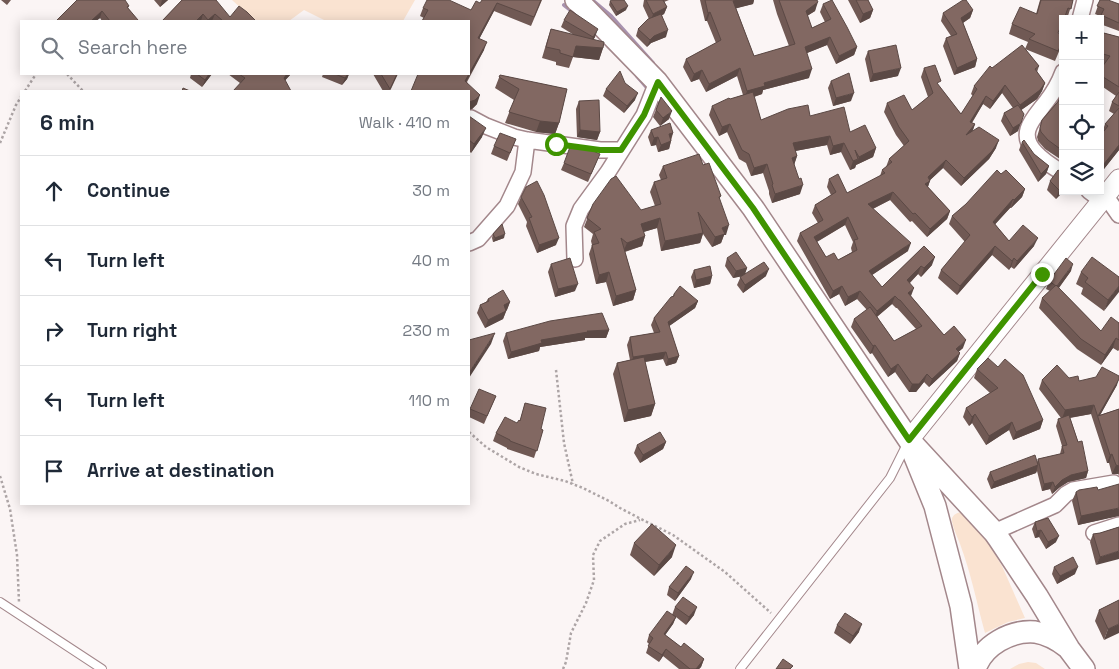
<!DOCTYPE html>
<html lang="en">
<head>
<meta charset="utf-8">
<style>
	:root { --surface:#fff; --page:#f6f6f7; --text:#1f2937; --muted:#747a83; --line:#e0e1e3 }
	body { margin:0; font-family:"Space Grotesk",sans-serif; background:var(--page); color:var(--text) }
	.controls { position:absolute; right:15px; top:15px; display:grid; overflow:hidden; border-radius:0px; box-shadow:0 2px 12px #0003 }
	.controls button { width:45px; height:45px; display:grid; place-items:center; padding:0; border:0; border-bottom:1px solid var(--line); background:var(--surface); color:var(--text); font:25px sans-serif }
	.stop { position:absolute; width:15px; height:15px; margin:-11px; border:4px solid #3f9400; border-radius:50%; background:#fff }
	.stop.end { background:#3f9400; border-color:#fff; box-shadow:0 1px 5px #0008 }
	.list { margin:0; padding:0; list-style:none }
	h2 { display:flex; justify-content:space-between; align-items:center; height:65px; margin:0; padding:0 20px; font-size:21px }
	h2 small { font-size:16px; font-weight:400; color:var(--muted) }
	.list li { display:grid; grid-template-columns:32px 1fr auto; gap:15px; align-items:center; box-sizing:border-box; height:70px; padding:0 20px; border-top:1px solid var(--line) }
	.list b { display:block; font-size:19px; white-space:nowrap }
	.list em { font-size:16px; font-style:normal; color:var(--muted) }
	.icon { flex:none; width:28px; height:28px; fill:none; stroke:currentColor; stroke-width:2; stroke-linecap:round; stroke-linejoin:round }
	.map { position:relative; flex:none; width:1119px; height:669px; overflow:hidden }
	.search { position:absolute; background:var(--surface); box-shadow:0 2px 12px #0003; left:20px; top:20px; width:450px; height:55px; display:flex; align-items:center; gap:12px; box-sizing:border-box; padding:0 18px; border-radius:0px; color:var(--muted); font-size:19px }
	.panel { position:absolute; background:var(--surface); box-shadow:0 2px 12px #0003; left:20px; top:90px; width:450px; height:415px; border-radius:0px }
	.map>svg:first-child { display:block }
</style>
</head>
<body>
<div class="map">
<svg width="1119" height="669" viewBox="0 0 1119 669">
	<rect width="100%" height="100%" fill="#fbf5f5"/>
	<path fill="#fae3d1" d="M 232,0 L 415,0 L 403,21 L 326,21 L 304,10 L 289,21 L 255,21 Z
		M 961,512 L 983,534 L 1002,566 L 1025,618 L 1008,622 L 985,633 C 977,604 971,573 960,544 C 958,538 951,524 952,518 C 954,514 957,513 961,512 Z
		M 1028,662 L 1036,663 L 1045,669 L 1010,669 L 1019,664 Z"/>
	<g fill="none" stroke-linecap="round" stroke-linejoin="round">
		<path stroke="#a892af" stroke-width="4" d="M 592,0 L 611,16 L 653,63
			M 564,5 L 578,16
			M 637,76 L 649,90"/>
		<g stroke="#a3878b" stroke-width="10">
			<path id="service" d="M 0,602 L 102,669
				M 740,669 L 890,478 L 907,444"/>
		</g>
		<g stroke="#a3878b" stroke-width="18">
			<path id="minor" d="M 1080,19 L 1085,0
				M 1063,72 C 1059,83 1053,93 1046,102 C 1034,118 1017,133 1035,152 C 1043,161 1053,167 1063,173
				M 471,118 L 486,126 L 514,137 L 527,140 L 600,150 L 621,150
				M 1089,191 L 1101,200
				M 1105,195 L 1119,215
				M 469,243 L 478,239 L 507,206 L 523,172 L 527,140
				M 575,259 L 574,226 L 581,209 L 608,172 L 644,115 L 657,82
				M 994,532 L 1055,505 L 1066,494 L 1073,490 L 1114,483
				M 1094,533 L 1119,525"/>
		</g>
		<g stroke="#a3878b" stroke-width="21">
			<path id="tertiary" d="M 909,440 L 1119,179"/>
		</g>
		<g stroke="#a3878b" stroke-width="24">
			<path id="secondary" d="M 576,0 L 580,3 L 657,82 L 753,208 L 909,440 L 994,532 L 999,539 L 1037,596 L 1069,649 L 1084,669
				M 913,452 L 935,506 L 961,606 L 970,669
				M 975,669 C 983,645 1011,630 1035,632 C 1047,634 1058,640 1067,647"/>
		</g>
		<path stroke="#ada5a6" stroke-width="2.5" stroke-dasharray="2.5 2.5" stroke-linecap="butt" d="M 67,74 L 83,91
			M 25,91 L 36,74
			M 0,143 L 16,105 L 21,97
			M 556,370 L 564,443 L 573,484
			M 469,432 L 486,447 L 519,467 L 536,474 L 565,481 L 583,488 L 609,501 L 620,508 L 641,519 L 673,535 L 725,572 L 771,613
			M 0,476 L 10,509 L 17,555 L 19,602
			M 563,669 L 566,662 L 571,633 L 586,603 L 594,580 L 593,555 L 600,541 L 625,524 L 640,520"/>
		<use href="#service" stroke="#fff" stroke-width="8"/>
		<use href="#minor" stroke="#fff" stroke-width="15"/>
		<use href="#tertiary" stroke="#fff" stroke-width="19"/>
		<use href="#secondary" stroke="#fff" stroke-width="21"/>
	</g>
	<path fill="#705954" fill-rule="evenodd" d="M 1,0 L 11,0 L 7,5 Z
		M 77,0 L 129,6 L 128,8 L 138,21 L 102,21 L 100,18 L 96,21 L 56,21 Z
		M 154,0 L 168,0 L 160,7 Z
		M 182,0 L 230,17 L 256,21 L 162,21 Z
		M 542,0 L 531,26 L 494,11 L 479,39 L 484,50 L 467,82 L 477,104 L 472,109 L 417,75 L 413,74 L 469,74 L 424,18 L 420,16 L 423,8 L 471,10 L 480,3 Z
		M 644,0 L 669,0 L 664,2 L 667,7 L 664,14 L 662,15 L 666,37 L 651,43 L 647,47 L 636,36 L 638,29 L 649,19 L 643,6 Z
		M 700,0 L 754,0 L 753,4 L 736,8 L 754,56 L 789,46 L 777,14 L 773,0 L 817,0 L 815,11 L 807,16 L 812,28 L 825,22 L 820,12 L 823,4 L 857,47 L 854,55 L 836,64 L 827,45 L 807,53 L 809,78 L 763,90 L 762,94 L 754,97 L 761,120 L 810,116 L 850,132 L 876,148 L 873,157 L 856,165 L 855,168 L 850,170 L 841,152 L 830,155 L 827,145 L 795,151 L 797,156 L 794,165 L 800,194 L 772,203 L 769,194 L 769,191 L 763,173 L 751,176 L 746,163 L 739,159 L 727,132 L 719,136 L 709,115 L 712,106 L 730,99 L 743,95 L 737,76 L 706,92 L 699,79 L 691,82 L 683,67 L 686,59 L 716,43 L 707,21 L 705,21 Z
		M 848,0 L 868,0 L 873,10 L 870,18 L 860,23 Z
		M 1040,0 L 1073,0 L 1067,19 L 1063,19 L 1058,33 L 1063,42 L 1055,61 L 1025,49 L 1039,66 L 1037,72 L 1045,83 L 1042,91 L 1037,99 L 1021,110 L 1018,131 L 1010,136 L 1001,121 L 1004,113 L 1013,108 L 1002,93 L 990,109 L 983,104 L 972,123 L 975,124 L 972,132 L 996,148 L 989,159 L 961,186 L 943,168 L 930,180 L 928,187 L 950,211 L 947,219 L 927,237 L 912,221 L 910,222 L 890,200 L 873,209 L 908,251 L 872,275 L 882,287 L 924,246 L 932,265 L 921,277 L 918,274 L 910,283 L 911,296 L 944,335 L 963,348 L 958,352 L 960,353 L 957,361 L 929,387 L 924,382 L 916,392 L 909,392 L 895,372 L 888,377 L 872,353 L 870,354 L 851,327 L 854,319 L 867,310 L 857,299 L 845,306 L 839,294 L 830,299 L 797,241 L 800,233 L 818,223 L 812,213 L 815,205 L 831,195 L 827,187 L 829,179 L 847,193 L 880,176 L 882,170 L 886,167 L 889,159 L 904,146 L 896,135 L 884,112 L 887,103 L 912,110 L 928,97 L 921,77 L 924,68 L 939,86 L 961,114 L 973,96 L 971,94 L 974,86 L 992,68 L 1025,49 L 1028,42 L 1009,34 L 1012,24 L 1036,14 ZM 845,225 L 853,242 L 851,248 L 852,252 L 838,260 L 826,257 L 817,242 ZM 892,304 L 896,308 L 897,308 L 916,329 L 894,341 L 877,317 Z
		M 1100,0 L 1119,4 L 1119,31 L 1100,24 L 1100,16 L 1095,14 Z
		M 610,1 L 626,10 L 616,16 L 609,5 Z
		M 973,10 L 970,18 L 963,23 L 977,59 L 975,67 L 954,75 L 943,46 L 946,38 L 951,36 L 941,21 L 943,13 Z
		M 564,20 L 595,37 L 593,40 L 603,48 L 599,60 L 573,57 L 569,68 L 556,65 L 556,62 L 542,58 L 547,41 L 551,29 L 574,35 L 561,27 Z
		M 1100,32 L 1119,37 L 1119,150 L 1100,174 L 1100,136 L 1102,133 L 1105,124 L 1114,114 L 1109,111 L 1112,102 L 1116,96 L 1100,85 L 1100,70 L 1105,64 L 1100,63 Z
		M 868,51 L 898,76 L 870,82 L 865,59 Z
		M 191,74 L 212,74 L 202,87 L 190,78 Z
		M 228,74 L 291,74 L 285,80 L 240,83 Z
		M 323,74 L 349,74 L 347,79 L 342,85 L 322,77 Z
		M 373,74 L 398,74 L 390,91 L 383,91 Z
		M 500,75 L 567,89 L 559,123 L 555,134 L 536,132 L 505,123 L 514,100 L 495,88 Z
		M 831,81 L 851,101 L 833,106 L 828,88 Z
		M 625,83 L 635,100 L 624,113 L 603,96 L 606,89 Z
		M 1063,90 L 1063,161 L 1045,149 L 1038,141 L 1037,137 L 1042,120 L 1057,103 L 1060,95 Z
		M 661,97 L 669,119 L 660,126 L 653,117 Z
		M 579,101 L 600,132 L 597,140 L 577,137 L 576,109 Z
		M 469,116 L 482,137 L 471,153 L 469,151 Z
		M 651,130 L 673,133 L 669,149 L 658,152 L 656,145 L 651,146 L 648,137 Z
		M 516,139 L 507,161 L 491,154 L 494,146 Z
		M 1022,142 L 1034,154 L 1049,166 L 1046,174 L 1038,182 L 1019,150 Z
		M 597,161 L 588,182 L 561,170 L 564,163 Z
		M 703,165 L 721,196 L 719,199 L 726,235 L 724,235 L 721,243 L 712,247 L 703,234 L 700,243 L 661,251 L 657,228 L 643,232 L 645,236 L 642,246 L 625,252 L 636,290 L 633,300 L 613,306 L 606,282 L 596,284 L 589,254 L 592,245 L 591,241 L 593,234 L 584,227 L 593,204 L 641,210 L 655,206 L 650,192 L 654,182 L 661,180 L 659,175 L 663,166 Z
		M 1001,174 L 1025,189 L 1022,197 L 1011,208 L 1010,208 L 995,224 L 1009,241 L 1034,246 L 1014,269 L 1011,267 L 1009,270 L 992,255 L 957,295 L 938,278 L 941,270 L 965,242 L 949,224 L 952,216 Z
		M 1050,181 L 1063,191 L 1056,199 L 1047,190 Z
		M 521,197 L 556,245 L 537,253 L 526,226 L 527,222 L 518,204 Z
		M 493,234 L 504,238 L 493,242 L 492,238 Z
		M 727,258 L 747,268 L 745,274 L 766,276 L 743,293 L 737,285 L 741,276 L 733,278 L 725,266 Z
		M 551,264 L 575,291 L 555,297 L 548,272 Z
		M 694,270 L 712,276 L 710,284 L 694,288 L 691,277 Z
		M 1071,271 L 1059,288 L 1101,331 L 1119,323 L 1119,350 L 1118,351 L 1113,348 L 1101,365 L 1077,349 L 1039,308 L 1042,298 L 1050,291 L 1046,289 L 1049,281 Z
		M 1081,272 L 1119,277 L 1104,311 L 1081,294 L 1083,288 L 1076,284 Z
		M 674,294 L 698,301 L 695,308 L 669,326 L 679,356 L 676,363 L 666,366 L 663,359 L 645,362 L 655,404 L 651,416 L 624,422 L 613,374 L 617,363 L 630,360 L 627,345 L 630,337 L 654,333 L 651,325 L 654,318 L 673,296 Z
		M 488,299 L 510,302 L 503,319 L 485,328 L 477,313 L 480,305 L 486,302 Z
		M 609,330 L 606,338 L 585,338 L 585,340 L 540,347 L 539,351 L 508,359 L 503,341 L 506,333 Z
		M 977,369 L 1043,420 L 1040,429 L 1013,440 L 1009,430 L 986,445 L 972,423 L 969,426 L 963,417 L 966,408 L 990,393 L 974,378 Z
		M 1069,378 L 1079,381 L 1117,385 L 1100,415 L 1119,409 L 1119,475 L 1118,474 L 1112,474 L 1109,463 L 1107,463 L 1091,414 L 1070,418 L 1088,471 L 1086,478 L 1068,482 L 1060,487 L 1052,494 L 1050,489 L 1042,491 L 1037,471 L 1036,473 L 991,489 L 987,479 L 990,472 L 1037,462 L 1038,459 L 1060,454 L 1062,446 L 1056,426 L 1058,419 L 1061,418 L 1039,389 L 1042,380 Z
		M 496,396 L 484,424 L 469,417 L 469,413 L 470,409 Z
		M 525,403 L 541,429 L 543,430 L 534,458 L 507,449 L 507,448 L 493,441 L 496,433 L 517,423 L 520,421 Z
		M 666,442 L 663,449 L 640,463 L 634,453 L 637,445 Z
		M 1098,490 L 1117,516 L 1078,525 L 1072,501 L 1076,492 Z
		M 1035,522 L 1056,542 L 1046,549 L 1039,537 L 1035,538 L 1032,529 Z
		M 1119,527 L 1096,565 L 1090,542 L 1093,534 L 1100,533 Z
		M 634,543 L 672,557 L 654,576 L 630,555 Z
		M 1054,567 L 1075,574 L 1057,584 L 1052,574 Z
		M 691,579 L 675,601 L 667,595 L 669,587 Z
		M 1119,600 L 1104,640 L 1095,621 L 1099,610 Z
		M 675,607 L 694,615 L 686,625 L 676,617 L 673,624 L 665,635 L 681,647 L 704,659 L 701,667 L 699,669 L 679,669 L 663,656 L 659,662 L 646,653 L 649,644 L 647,642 L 649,635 L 672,615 Z
		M 837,625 L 859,632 L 850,644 L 834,633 Z"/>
	<path fill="#5b4945" d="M 162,0 L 168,0 L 160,7 Z
		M 738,0 L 754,0 L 753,4 L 730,10 L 733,1 Z
		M 818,2 L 815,11 L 802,19 L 806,11 Z
		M 497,3 L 494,11 L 475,47 L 478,38 Z
		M 628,6 L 626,10 L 616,16 L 617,12 Z
		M 667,7 L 664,14 L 651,21 L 653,14 Z
		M 873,10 L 870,18 L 860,23 L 863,14 Z
		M 973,10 L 970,18 L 958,26 L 961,18 Z
		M 102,11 L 100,18 L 96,21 L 91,21 Z
		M 710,12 L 707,21 L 705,21 L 708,13 Z
		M 203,14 L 201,21 L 196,21 Z
		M 215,14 L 212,21 L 207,21 L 208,20 Z
		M 598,29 L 595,37 L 590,45 L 593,37 Z
		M 668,30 L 666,37 L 651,43 L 647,47 L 650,40 L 654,36 Z
		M 830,37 L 827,45 L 802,55 L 805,47 Z
		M 487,42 L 484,50 L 462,89 L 465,81 Z
		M 576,46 L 603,48 L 599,60 L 573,57 Z
		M 857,47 L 854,55 L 836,64 L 839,56 Z
		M 977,59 L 975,67 L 954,75 L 957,68 Z
		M 740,68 L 737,76 L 706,92 L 709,84 Z
		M 901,68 L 898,76 L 870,82 L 873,74 Z
		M 812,69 L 809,78 L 763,90 L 762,94 L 744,100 L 747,91 L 764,83 Z
		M 702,70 L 699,79 L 691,82 L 694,74 Z
		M 209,74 L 212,74 L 202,87 L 205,80 Z
		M 287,74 L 291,74 L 281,85 L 284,78 Z
		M 348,74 L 349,74 L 347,79 L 342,85 L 345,78 Z
		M 1045,83 L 1042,91 L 1037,99 L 1017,113 L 1020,105 Z
		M 1005,85 L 1002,93 L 990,109 L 993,101 Z
		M 638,93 L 635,100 L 624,113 L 627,106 Z
		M 854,93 L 851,101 L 833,106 L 836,98 Z
		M 480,95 L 477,104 L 472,109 L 469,110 L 469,102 Z
		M 986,96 L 983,104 L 967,130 L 970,122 Z
		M 672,111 L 669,119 L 660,126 L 663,118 Z
		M 540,121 L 559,123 L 555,134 L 536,132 Z
		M 1021,123 L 1018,131 L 1010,136 L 1013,128 Z
		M 730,124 L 727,132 L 719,136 L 722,127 Z
		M 975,124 L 972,133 L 966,135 Z
		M 486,128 L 482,137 L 471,153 L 474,144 Z
		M 580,130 L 600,132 L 597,140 L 577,137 Z
		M 673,133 L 670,140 L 669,134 Z
		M 830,136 L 827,145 L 790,152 L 793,143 Z
		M 658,137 L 656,145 L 651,146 L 654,138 Z
		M 999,140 L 996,148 L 989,159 L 961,186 L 964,178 Z
		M 671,141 L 669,149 L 658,152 L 661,145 Z
		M 844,143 L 841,152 L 830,155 L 833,146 Z
		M 1119,145 L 1119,150 L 1100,174 L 1100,169 Z
		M 876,148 L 873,157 L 856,165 L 855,168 L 850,170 L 853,161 L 858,160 L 859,157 Z
		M 797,156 L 794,165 L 792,158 Z
		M 946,160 L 943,168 L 927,183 L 930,181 L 927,189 L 922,192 L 928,177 Z
		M 767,164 L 763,173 L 751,176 L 754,168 Z
		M 1049,166 L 1046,174 L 1038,182 L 1041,174 Z
		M 803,185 L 800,194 L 772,203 L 775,194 Z
		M 1063,187 L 1063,191 L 1064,191 L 1056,199 L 1059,190 Z
		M 1025,189 L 1022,197 L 1011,208 L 1014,200 Z
		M 893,192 L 890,200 L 866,212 L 868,204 Z
		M 1013,199 L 1010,208 L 990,230 L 993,222 Z
		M 950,211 L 947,219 L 927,237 L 930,229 Z
		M 848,217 L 845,225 L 811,245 L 814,237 Z
		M 660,218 L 657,228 L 637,234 L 641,224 Z
		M 729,225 L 726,235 L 724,235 L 721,243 L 712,247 L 715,237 L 722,228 Z
		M 703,233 L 700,243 L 661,251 L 665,241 Z
		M 505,234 L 504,238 L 493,242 L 495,238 Z
		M 645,236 L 642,246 L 623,252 L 627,243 Z
		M 559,238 L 556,245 L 537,253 L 539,245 Z
		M 1038,238 L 1034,246 L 1014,269 L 1017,261 Z
		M 911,243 L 908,251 L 866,279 L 869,271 Z
		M 995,246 L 992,255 L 957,295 L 960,286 Z
		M 935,257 L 932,265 L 921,277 L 924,268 Z
		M 1014,258 L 1011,267 L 1009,270 L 1012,261 Z
		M 1073,264 L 1071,271 L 1054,294 L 1057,287 Z
		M 921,266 L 918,274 L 904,288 L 907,280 Z
		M 747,268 L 744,276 L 733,278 L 736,271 Z
		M 769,269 L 766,276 L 743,293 L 745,285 Z
		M 609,272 L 606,282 L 596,284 L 599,275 Z
		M 712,276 L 710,284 L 694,288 L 696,280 Z
		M 578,284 L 575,291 L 555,297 L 558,289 Z
		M 842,286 L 839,294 L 830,299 L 833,291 Z
		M 1119,286 L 1119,292 L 1104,311 L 1108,300 Z
		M 914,288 L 911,296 L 908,293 Z
		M 636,290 L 633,300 L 613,306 L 616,296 Z
		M 860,291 L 857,299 L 845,306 L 848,297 Z
		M 895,296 L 892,304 L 874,319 L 877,311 Z
		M 698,301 L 695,308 L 665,329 L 668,322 Z
		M 510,302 L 507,310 L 502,313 L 504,305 Z
		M 506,311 L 503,319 L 485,328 L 488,320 Z
		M 609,330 L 606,338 L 585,338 L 585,340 L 540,347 L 539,351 L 508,359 L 511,352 L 541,340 L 587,331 Z
		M 495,333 L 491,344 L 469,378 L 469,373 Z
		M 1116,338 L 1113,348 L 1101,365 L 1105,355 Z
		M 966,340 L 963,348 L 953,357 L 956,349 Z
		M 875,345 L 872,353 L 870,354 L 873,346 Z
		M 666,352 L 663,359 L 631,364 L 633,357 Z
		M 960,353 L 957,361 L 929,387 L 932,379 Z
		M 679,356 L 676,363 L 666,366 L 668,359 Z
		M 898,364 L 895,372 L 888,377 L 891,369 Z
		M 927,374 L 924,382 L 916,392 L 909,392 L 912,384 Z
		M 1119,379 L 1117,385 L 1098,419 L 1098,416 Z
		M 655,404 L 651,416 L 624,422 L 628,410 Z
		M 1094,405 L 1091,414 L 1062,419 L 1065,410 Z
		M 975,414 L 972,423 L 969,426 L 972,417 Z
		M 1043,420 L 1040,429 L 1013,440 L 1016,432 Z
		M 1012,422 L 1009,430 L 986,445 L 989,436 Z
		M 666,442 L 663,449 L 640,463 L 643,455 Z
		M 1112,454 L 1109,463 L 1107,463 L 1110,455 Z
		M 1038,465 L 1036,473 L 991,489 L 994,482 Z
		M 1116,465 L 1119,466 L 1119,471 L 1118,474 L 1112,474 Z
		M 1088,471 L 1086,478 L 1068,482 L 1060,487 L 1052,494 L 1055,487 L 1062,480 L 1071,475 Z
		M 1053,482 L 1050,489 L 1042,491 L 1044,484 Z
		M 1119,508 L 1119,516 L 1078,525 L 1081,516 Z
		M 1041,530 L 1039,537 L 1035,538 L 1037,531 Z
		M 1059,536 L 1056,542 L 1046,549 L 1048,542 Z
		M 676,545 L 672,557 L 654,576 L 659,565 Z
		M 1119,551 L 1119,559 L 1096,565 L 1100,557 Z
		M 1078,567 L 1075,574 L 1057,584 L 1060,576 Z
		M 694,572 L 691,579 L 675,601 L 678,593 Z
		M 697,607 L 694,615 L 686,625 L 689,617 Z
		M 676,617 L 673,624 L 661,641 L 664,634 Z
		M 862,624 L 859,632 L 850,644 L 853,636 Z
		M 1119,624 L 1119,633 L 1104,640 L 1108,629 Z
		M 666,649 L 663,656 L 659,662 L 662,655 Z
		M 704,659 L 701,667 L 699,669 L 696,669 Z"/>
	<path fill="#826862" stroke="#5b4945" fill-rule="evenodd" d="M 77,0 L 125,0 L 129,6 L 127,7 L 138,20 L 137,21 L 110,21 L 102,11 L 91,21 L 56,21 Z
		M 182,0 L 216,0 L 230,17 L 239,6 L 247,12 L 256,21 L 223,21 L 215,14 L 208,20 L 203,14 L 196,21 L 162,21 Z
		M 427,0 L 449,0 L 471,10 L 476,1 L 480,3 L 482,0 L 541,0 L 534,17 L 497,3 L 478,38 L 487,42 L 465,81 L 480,95 L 475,100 L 469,102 L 469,91 L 411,91 L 418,74 L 469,74 L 469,21 L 422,21 L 428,10 L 423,8 Z
		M 612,0 L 624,0 L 628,6 L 617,12 L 610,1 Z
		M 646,0 L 663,0 L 667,7 L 653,14 Z
		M 705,0 L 738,0 L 733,1 L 754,56 L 795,44 L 779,0 L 817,0 L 818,2 L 806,11 L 812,28 L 831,19 L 823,4 L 832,0 L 847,27 L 857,47 L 839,56 L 830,37 L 805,47 L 812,69 L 764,83 L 765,86 L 747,91 L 740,68 L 709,84 L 702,70 L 694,74 L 686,59 L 721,40 L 710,12 L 708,13 Z
		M 856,0 L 868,0 L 873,10 L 863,14 Z
		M 963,0 L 966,0 L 973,10 L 961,18 L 977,59 L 957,68 L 946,38 L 957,34 L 943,13 Z
		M 1041,0 L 1073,0 L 1071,9 L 1068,8 L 1064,19 L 1063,19 L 1063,21 L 1058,33 L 1063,35 L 1063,41 L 1058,51 L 1029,39 L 1035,34 L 1012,24 L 1020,7 L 1037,14 Z
		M 1100,0 L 1108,0 L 1119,4 L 1119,23 L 1101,15 L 1104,9 L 1097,6 Z
		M 570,10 L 598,29 L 593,37 L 564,20 Z
		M 661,14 L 668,30 L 654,36 L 650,40 L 638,29 L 648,19 Z
		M 551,29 L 604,42 L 603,48 L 576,46 L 573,57 L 560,53 L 560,50 L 546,47 Z
		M 1100,32 L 1119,37 L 1119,87 L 1100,75 L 1100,70 L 1110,56 L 1100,53 Z
		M 896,45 L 901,68 L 873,74 L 868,51 Z
		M 1022,45 L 1039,66 L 1035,69 L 1045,83 L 1040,90 L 1020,105 L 1005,85 L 993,101 L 986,96 L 970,122 L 975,124 L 966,135 L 979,127 L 999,140 L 992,151 L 964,178 L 946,160 L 928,177 L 930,181 L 925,184 L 950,211 L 930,229 L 915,213 L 913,214 L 893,192 L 868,204 L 911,243 L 869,271 L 882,287 L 924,246 L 935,257 L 924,268 L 921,266 L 907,280 L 914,288 L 908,293 L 944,335 L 954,326 L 966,340 L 956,349 L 960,353 L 932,379 L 927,374 L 919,384 L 912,384 L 898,364 L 891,369 L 875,345 L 873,346 L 854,319 L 870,307 L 894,341 L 922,326 L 900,300 L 899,300 L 895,296 L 877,311 L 860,291 L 848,297 L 842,286 L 833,291 L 800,233 L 823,220 L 815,205 L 836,192 L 829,179 L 838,174 L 847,193 L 885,173 L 882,170 L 892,162 L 889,159 L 909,141 L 899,127 L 887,103 L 904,95 L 912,110 L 933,93 L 924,68 L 935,65 L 941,81 L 937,83 L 961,114 L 977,89 L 974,86 L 990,66 L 992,68 ZM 848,217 L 858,239 L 854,240 L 857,250 L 838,260 L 834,253 L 826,257 L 814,237 Z
		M 620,71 L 625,83 L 638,93 L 627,106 L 606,89 Z
		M 849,73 L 854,93 L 836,98 L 831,81 Z
		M 197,74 L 209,74 L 205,80 Z
		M 239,74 L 287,74 L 284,78 L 291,91 L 233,91 L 245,78 Z
		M 335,74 L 348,74 L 345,78 Z
		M 381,74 L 397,74 L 390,89 Z
		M 500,75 L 567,89 L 559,123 L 540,121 L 509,112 L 519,89 L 499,77 Z
		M 183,88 L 190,91 L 182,91 Z
		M 1063,90 L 1063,123 L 1062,124 L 1063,124 L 1063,151 L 1048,140 L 1041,132 L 1040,128 L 1042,120 L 1062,97 L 1060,95 Z
		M 753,92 L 761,120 L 788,109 L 808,105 L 810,116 L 844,107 L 850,132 L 865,125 L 876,148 L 859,157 L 855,150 L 858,159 L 853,161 L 844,143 L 833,146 L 830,136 L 793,143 L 797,156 L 792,158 L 799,179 L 801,178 L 803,185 L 775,194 L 772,185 L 773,184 L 767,164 L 754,168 L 749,154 L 742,150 L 730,124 L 722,127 L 712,106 L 729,98 L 730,99 Z
		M 1119,92 L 1119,106 L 1112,102 Z
		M 661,97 L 672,111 L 663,118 L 656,110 Z
		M 599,100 L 600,132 L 580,130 L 579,101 Z
		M 1018,105 L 1024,114 L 1021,123 L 1013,128 L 1004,113 Z
		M 1119,108 L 1119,145 L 1100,169 L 1100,136 L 1108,126 L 1105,124 Z
		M 469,116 L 486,128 L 474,144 L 469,140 Z
		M 670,123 L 673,133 L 669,134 L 671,141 L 661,145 L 658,137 L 654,138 L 651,130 Z
		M 500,133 L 516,139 L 510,153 L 494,146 Z
		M 1024,140 L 1034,154 L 1049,166 L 1041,174 L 1022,142 Z
		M 570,147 L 591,150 L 600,154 L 591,174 L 564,163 Z
		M 699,154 L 703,165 L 709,163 L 721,196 L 719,197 L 729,225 L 722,228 L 725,234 L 715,237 L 698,212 L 703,233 L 665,241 L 660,218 L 641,224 L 645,236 L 627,243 L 621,238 L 636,290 L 616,296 L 609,272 L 599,275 L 592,245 L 599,243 L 594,232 L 601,229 L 587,218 L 593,204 L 611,179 L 616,176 L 641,210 L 661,204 L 654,182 L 667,178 L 663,166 Z
		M 997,170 L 1001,174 L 1006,170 L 1025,189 L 1014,200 L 1013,199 L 993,222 L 1009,241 L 1023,225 L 1038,238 L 1017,261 L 1014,258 L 1012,261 L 995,246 L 960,286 L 941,270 L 970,235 L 952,216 L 966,204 Z
		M 1058,170 L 1063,173 L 1063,187 L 1059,190 L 1050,181 Z
		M 537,181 L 544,195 L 559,238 L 539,245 L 529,218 L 532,217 L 521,197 L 526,187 Z
		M 502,224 L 505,234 L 495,238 L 493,234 Z
		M 736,252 L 747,268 L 736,271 L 727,258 Z
		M 1092,257 L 1119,277 L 1119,286 L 1108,300 L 1085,282 L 1088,278 L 1081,272 Z
		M 570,258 L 578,284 L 558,289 L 551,264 Z
		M 1066,258 L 1073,264 L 1057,286 L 1056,285 L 1056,286 L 1049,281 Z
		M 764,262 L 769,269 L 745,285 L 740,277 Z
		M 710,266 L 712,276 L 696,280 L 694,270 Z
		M 1056,285 L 1101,331 L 1111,317 L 1119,323 L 1119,340 L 1116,338 L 1105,355 L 1081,339 L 1042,298 Z
		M 680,286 L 698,301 L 668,322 L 679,356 L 668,359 L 666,352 L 633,357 L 630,337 L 660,332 L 654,318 L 671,297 L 674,296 L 674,294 Z
		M 503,290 L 510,302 L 504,305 L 506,311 L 488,320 L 480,305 L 489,301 L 488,299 Z
		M 602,313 L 609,330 L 587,331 L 588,332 L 541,340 L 542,343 L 511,352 L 506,333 L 550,321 Z
		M 495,333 L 469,373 L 469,340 Z
		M 644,357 L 655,404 L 628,410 L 617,363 Z
		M 988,358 L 998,367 L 1005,359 L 1023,375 L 1043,420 L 1016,432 L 1012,422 L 989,436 L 975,414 L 972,417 L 966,408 L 998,388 L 977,369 Z
		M 1057,365 L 1069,378 L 1078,376 L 1079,381 L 1096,377 L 1102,367 L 1119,376 L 1119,379 L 1098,416 L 1119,409 L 1119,466 L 1116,465 L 1112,454 L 1110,455 L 1094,405 L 1065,410 L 1042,380 Z
		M 479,389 L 496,396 L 487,416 L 470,409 Z
		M 525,403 L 546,408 L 541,429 L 543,430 L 537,451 L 510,441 L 510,440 L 496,433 L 505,417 L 517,423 L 519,420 L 520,421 Z
		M 1069,415 L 1078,442 L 1082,441 L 1088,471 L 1071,475 L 1062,480 L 1055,487 L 1053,482 L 1044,484 L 1038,459 L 1064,453 L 1062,446 L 1067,445 L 1058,419 Z
		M 660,432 L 666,442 L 643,455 L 637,445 Z
		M 1035,455 L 1038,465 L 994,482 L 990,472 Z
		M 1119,484 L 1119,508 L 1081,516 L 1076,492 L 1079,490 L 1097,487 L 1098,490 Z
		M 1048,518 L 1059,536 L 1048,542 L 1041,530 L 1037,531 L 1035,522 Z
		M 652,524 L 676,545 L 659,565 L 634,543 Z
		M 1119,527 L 1119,551 L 1100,557 L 1093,534 L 1100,533 Z
		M 1073,557 L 1078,567 L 1060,576 L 1054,567 Z
		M 686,566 L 694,572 L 678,593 L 669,587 Z
		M 683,597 L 697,607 L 689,617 L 675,607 Z
		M 1119,600 L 1119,624 L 1108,629 L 1099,610 Z
		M 667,611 L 676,617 L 664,634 L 681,647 L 684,643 L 704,659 L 696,669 L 690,669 L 666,649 L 662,655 L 648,646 L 653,638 L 649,635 Z
		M 845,613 L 862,624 L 853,636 L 837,625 Z
		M 783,659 L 793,666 L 790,669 L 776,669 Z"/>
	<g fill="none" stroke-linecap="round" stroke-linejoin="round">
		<path stroke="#3f9400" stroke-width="6" d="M 556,144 L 600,150 L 621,150 L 644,115 L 658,82 L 753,208 L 909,440 L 1042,274"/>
	</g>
</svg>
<div class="controls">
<button>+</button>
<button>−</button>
<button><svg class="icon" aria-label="locate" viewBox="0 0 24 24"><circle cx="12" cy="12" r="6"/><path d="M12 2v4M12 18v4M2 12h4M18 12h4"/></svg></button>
<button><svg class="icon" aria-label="layers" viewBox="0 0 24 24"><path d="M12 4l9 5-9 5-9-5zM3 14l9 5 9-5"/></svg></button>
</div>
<div class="stop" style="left:556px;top:144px"></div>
<div class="stop end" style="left:1042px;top:274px"></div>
<div class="search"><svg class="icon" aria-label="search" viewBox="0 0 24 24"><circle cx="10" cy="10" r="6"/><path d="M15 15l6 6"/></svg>Search here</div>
<section class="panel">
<h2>6 min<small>Walk · 410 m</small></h2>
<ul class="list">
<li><svg class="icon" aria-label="ahead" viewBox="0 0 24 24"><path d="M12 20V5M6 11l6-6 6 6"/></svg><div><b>Continue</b></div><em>30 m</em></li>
<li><svg class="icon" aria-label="left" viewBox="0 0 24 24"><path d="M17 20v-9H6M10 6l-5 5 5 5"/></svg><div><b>Turn left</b></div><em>40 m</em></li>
<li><svg class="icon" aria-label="right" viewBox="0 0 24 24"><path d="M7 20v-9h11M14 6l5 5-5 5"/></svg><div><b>Turn right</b></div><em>230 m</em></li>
<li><svg class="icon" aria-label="left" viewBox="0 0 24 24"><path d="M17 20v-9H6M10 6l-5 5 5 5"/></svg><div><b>Turn left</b></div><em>110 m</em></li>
<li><svg class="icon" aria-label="arrive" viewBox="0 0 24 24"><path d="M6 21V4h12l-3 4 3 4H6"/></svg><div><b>Arrive at destination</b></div></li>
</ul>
</section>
</div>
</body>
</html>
